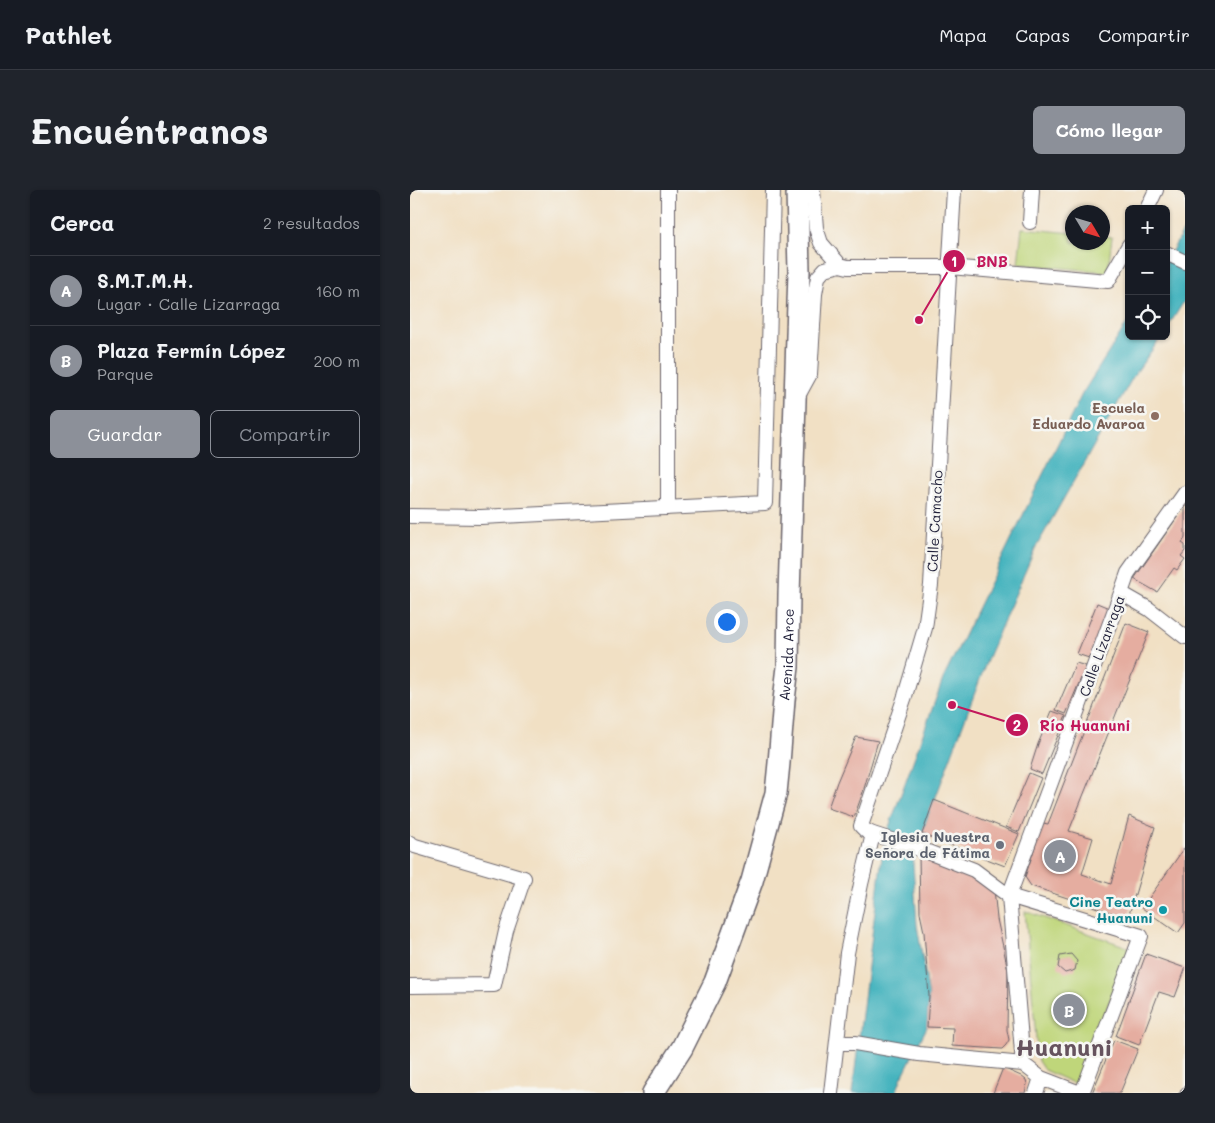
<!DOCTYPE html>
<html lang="es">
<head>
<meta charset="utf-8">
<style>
	:root { --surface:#171b24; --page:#20242c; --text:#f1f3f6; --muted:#9ea1a6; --line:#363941; --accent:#8c9099 }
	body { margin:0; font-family:Mali,sans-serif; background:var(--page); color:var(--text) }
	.controls { position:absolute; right:15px; top:15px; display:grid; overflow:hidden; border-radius:8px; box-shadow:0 1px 4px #0004 }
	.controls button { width:45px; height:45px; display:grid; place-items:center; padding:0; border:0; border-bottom:1px solid var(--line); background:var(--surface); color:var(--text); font:25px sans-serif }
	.compass { position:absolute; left:655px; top:15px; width:45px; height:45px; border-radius:50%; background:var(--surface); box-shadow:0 1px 4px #0004; rotate:128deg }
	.you { position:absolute; left:316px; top:431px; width:18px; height:18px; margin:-12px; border:4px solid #fff; border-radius:50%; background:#1a73e8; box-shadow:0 0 0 8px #1a73e833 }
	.badge { display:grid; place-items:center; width:32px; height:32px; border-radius:50%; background:var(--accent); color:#fff; font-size:16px; font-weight:700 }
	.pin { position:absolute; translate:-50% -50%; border:2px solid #fff; box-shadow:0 1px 5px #0006 }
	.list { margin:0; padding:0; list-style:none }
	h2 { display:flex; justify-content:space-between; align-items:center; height:65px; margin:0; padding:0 20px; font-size:21px }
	h2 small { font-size:16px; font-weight:400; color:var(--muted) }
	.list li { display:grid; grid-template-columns:32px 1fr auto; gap:15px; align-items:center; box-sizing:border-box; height:70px; padding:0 20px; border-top:1px solid var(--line) }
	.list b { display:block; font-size:19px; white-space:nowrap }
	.list p { margin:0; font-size:16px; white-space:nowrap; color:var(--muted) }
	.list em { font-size:16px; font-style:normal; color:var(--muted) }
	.actions { display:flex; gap:10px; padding:15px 20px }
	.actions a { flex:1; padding:11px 0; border:1px solid var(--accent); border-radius:8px; text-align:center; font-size:18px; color:var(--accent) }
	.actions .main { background:var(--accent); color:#fff }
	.icon { flex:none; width:28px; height:28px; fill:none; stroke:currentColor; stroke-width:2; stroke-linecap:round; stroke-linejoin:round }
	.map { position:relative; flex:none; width:775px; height:903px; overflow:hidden; border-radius:8px }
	header { display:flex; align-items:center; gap:30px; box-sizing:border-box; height:70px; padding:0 25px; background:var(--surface); border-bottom:1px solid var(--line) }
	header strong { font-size:24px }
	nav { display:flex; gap:28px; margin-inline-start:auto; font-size:18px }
	.intro { display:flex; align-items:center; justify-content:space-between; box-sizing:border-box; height:120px; padding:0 30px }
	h1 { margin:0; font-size:35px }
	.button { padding:12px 22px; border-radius:8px; background:var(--accent); color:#fff; font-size:18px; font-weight:700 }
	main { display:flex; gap:30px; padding:0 30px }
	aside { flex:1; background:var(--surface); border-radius:8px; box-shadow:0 1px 4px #0004 }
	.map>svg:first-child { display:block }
</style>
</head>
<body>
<header>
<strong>Pathlet</strong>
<nav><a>Mapa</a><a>Capas</a><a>Compartir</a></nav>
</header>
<div class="intro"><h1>Encuéntranos</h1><a class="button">Cómo llegar</a></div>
<main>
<aside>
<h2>Cerca<small>2 resultados</small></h2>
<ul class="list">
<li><span class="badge">A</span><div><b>S.M.T.M.H.</b><p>Lugar · Calle Lizarraga</p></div><em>160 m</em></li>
<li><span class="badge">B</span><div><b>Plaza Fermín López</b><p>Parque</p></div><em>200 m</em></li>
</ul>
<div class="actions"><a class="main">Guardar</a><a>Compartir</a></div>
</aside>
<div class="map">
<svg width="775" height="903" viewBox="0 0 775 903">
	<rect width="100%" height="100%" fill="#f6f6f2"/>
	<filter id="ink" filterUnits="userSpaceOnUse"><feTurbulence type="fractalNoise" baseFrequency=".02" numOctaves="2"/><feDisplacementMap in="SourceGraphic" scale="10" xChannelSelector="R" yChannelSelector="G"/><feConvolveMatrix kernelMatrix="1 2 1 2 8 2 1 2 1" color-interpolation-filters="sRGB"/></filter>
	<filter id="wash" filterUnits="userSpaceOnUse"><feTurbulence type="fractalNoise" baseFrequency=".0096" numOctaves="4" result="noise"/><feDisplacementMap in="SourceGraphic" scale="20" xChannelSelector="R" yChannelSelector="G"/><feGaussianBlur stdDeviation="1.12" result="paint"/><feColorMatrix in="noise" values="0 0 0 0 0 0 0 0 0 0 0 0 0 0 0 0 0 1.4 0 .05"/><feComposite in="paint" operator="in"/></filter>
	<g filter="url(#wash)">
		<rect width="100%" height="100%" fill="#f1e0c4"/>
		<path fill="#bfd67a" stroke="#707c5a" d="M 612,38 L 662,43 L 662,52 L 692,52 L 693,46 L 702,47 L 698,82 L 608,74 Z
			M 615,721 L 720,758 L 667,895 L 634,880 L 628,871 Z"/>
		<path fill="#43b2bd" stroke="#326a7c" d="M 775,38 L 775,110 L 756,140 L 756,71 Z
			M 719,130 L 719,146 L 752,146 L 723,187 L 625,359 L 579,465 L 512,644 L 503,673 L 507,735 L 519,806 L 517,837 L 491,889 L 486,903 L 442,903 L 472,666 L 479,637 L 533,489 L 672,204 Z"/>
		<g id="blocks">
			<path fill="#e5ada0" d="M 775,316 L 775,348 L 772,353 L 775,355 L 775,361 L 771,366 L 775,369 L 767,380 L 764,378 L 747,402 L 724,389 Z
				M 687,413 L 699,418 L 679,468 L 667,464 Z
				M 716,433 L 739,442 L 659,641 L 683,648 L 672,684 L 701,694 L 719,626 L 745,637 L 718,728 L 621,696 L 615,687 L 633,633 L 638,634 Z
				M 666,473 L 676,476 L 656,524 L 646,520 Z
				M 642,521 L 656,526 L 632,584 L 620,579 L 628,554 Z
				M 446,547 L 468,551 L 453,602 L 444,627 L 418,618 L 427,592 Z
				M 619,583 L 631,588 L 609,642 L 596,637 Z
				M 524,610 L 609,644 L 595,676 L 512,644 Z
				M 775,657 L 775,733 L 768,743 L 732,718 Z
				M 509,664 L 556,680 L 584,699 L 587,729 L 598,780 L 597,840 L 599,850 L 596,855 L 592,859 L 542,856 L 543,838 L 517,837 L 519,806 L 514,742 L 510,723 Z
				M 661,764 L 667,771 L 665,780 L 655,783 L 648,777 L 650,766 Z
				M 736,764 L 775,778 L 775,780 L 765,807 L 749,802 L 729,855 L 706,846 Z
				M 704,850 L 728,859 L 710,903 L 682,903 Z
				M 593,878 L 611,886 L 616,890 L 617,894 L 615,903 L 583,903 Z"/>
		</g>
	</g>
	<g filter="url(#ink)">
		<use href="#blocks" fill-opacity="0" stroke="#6a646b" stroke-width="1"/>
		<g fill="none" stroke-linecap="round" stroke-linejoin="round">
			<g stroke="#6a646b" stroke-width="9">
				<path id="service" d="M 774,903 L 775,901"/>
			</g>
			<g stroke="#6a646b" stroke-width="16">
				<path id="minor" d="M 403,0 L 406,38 L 411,53 L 430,75 L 438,77 L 540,77 L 698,91 L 719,55
					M 544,0 L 521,395 L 515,438 L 495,506 L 451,636 L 456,641 L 463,644 L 518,662 L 564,680 L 599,706 L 731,746 L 672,903
					M 737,19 L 746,0
					M 620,32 L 622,0
					M 756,63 L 775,72
					M 388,206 L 400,184 L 405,104 L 408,87 L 415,79 L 430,75
					M 258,318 L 258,0
					M 0,326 L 71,327 L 355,313 L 363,0
					M 711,403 L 739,419 L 775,447
					M 0,653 L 5,656 L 114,688 L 96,741 L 84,795 L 0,796
					M 427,853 L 445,853 L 509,864 L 613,874
					M 421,903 L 437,763 L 451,694 L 463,644
					M 626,903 L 631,888
					M 670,903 L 631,888 L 613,874 L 599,706 L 711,403 L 718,383 L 775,303"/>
			</g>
			<g stroke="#6a646b" stroke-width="24">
				<g id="primary">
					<path id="s1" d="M 243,903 L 272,858 L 305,792 L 342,691 L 366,603 L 369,573 L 374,510 L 378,477 L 379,405 L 389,81 L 387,0"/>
				</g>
			</g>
			<use href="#service" stroke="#fff" stroke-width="7"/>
			<use href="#minor" stroke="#fff" stroke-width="14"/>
			<use href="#primary" stroke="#fff" stroke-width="21"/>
		</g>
	</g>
	<circle fill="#8d6e63" stroke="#f6f6f2" stroke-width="2" cx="745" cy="226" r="5"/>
	<circle fill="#6b7280" stroke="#f6f6f2" stroke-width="2" cx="590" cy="655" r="5"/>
	<circle fill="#0f9aa8" stroke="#f6f6f2" stroke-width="2" cx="753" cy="720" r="5"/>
	<g text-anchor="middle" stroke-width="5" stroke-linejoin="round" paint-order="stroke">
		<g font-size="14" font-weight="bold" fill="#785e54" stroke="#f6f6f2" text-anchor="end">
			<text x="735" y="223">Escuela<tspan x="735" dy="16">Eduardo Avaroa</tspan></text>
		</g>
		<g font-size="14" fill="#22223b" stroke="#f6f6f2">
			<text transform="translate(525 331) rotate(-87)" y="5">Calle Camacho</text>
			<text transform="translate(692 456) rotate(-70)" y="5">Calle Lizarraga</text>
			<text dy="5" stroke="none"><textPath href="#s1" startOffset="465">Avenida Arce</textPath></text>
		</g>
		<g font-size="14" font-weight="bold" fill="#5b616d" stroke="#f6f6f2" text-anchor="end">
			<text x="580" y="652">Iglesia Nuestra<tspan x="580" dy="16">Señora de Fátima</tspan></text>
		</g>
		<g font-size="14" font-weight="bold" fill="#0d838f" stroke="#f6f6f2" text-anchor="end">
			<text x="743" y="717">Cine Teatro<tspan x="743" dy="16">Huanuni</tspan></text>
		</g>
		<g font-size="24" font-weight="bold" fill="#66535e" stroke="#f6f6f2">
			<text x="654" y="866">Huanuni</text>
		</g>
	</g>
	<path fill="none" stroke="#c2185b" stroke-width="2" d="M509 130L544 71M542 515L607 535"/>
	<g fill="#c2185b" stroke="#f6f6f2" stroke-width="2">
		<circle cx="509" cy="130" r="5"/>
		<circle cx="542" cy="515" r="5"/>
		<circle cx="544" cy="71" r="12"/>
		<circle cx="607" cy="535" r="12"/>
	</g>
	<g font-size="15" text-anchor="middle" font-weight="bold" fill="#fff">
		<text x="544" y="77">1</text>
		<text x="607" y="541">2</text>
	</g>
	<g font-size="15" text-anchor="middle" font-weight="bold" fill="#c2185b" stroke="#f6f6f2" stroke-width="5" stroke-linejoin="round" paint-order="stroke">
		<text x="582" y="77">BNB</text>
		<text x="675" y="541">Río Huanuni</text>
	</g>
</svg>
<div class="controls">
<button>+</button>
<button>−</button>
<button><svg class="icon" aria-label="locate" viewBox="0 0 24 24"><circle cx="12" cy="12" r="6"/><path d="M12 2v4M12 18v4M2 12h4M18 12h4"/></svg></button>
</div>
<svg class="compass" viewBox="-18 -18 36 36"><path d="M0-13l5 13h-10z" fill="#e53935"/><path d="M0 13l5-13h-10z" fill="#9ea1a6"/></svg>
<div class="you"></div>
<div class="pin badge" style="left:650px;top:666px">A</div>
<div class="pin badge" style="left:659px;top:820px">B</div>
</div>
</main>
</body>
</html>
